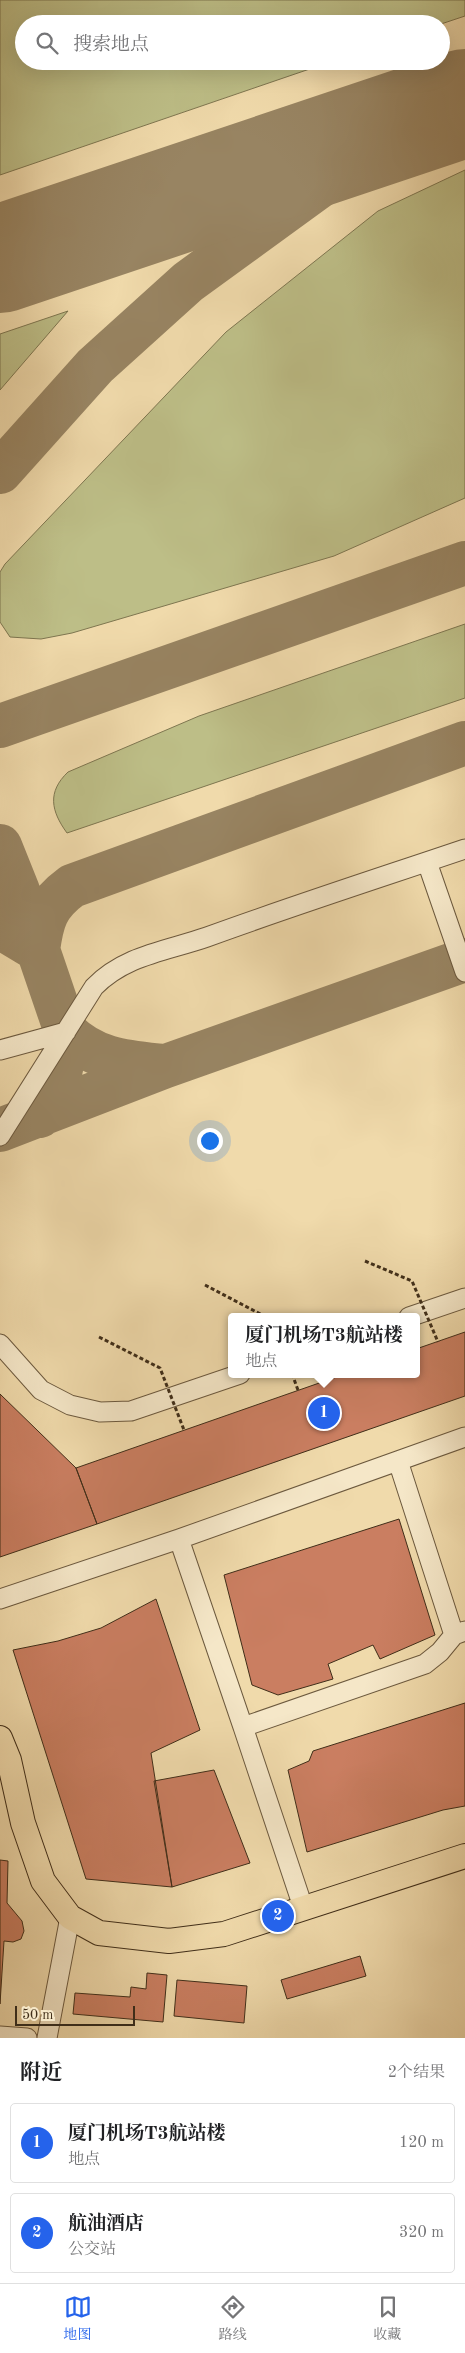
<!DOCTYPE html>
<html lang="zh">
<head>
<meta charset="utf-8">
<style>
	:root { --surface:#fff; --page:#f2f2f2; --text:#202124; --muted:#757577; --line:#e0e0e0; --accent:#2563eb }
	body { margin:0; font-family:"Old Standard TT","Noto Serif SC",serif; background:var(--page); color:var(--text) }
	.scale { position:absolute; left:15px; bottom:12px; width:120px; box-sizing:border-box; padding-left:5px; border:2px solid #402e19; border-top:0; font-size:14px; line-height:18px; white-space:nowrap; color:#402e19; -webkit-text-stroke:4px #f5e7c8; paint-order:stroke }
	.you { position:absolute; left:209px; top:1140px; width:18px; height:18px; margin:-12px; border:4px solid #fff; border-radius:50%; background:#1a73e8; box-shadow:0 0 0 8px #1a73e833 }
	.badge { display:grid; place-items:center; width:32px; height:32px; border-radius:50%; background:var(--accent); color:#fff; font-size:16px; font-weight:700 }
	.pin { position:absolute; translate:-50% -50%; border:2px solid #fff; box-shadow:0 1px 5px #0006 }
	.popup { position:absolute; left:228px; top:1313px; width:192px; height:65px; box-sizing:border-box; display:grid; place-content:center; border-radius:5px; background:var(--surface); filter:drop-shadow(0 1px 4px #0005); font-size:16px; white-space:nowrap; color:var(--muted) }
	.popup b { font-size:19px; color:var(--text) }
	.popup::after { content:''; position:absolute; left:50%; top:100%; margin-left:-10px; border:10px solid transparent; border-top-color:var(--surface) }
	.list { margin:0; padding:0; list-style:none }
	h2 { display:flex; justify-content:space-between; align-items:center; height:65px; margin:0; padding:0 20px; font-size:21px }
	h2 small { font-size:16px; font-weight:400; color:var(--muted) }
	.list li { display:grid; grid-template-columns:32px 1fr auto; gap:15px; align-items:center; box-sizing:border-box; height:80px; margin:0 10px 10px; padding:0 10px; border:1px solid var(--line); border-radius:5px }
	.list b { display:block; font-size:19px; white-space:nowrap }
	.list p { margin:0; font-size:16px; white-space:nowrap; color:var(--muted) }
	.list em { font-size:16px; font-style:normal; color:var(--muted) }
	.icon { flex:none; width:28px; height:28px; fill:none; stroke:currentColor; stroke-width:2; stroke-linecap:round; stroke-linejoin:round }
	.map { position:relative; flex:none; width:465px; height:2038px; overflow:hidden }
	.search { position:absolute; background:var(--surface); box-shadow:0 5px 20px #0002; left:15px; right:15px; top:15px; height:55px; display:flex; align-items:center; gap:12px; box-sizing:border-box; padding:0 18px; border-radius:28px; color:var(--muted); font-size:19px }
	.sheet { height:245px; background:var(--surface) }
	nav { display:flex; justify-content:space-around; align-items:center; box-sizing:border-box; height:70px; border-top:1px solid var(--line); background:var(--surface); font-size:14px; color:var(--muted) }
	nav a { display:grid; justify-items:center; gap:2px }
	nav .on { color:var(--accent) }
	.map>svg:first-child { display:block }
</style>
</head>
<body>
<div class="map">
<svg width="465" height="2038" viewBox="0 0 465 2038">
	<rect width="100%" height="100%" fill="#f0daab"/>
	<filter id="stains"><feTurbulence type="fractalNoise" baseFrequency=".004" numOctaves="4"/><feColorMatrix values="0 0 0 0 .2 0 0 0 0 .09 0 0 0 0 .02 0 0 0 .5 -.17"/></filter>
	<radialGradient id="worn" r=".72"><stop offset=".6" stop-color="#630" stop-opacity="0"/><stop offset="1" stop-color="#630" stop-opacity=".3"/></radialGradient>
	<path fill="#bdbe87" stroke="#7e7650" d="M 0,0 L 465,0 L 465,16 L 441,24 L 24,24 L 24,61 L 333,61 L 0,175 Z
		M 465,170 L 465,498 L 334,556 L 72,633 L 41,639 L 10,637 L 0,622 L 0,572 L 5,564 L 226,332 L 378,211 Z
		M 68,311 L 0,390 L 0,334 Z
		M 465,624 L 465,698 L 67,833 C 51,811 47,792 68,772 L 199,716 Z"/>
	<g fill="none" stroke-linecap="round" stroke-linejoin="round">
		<path stroke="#988462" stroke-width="44" d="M 0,472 L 95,366 L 188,282 L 331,178 L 376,152 L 465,110
			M 0,726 L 465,563
			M 0,846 L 18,891 L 66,1032
			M 0,927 L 38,950 C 42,920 46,905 72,886 L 465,743
			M 40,1116 C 60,1089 63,1064 66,1032 C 94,1060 126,1062 163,1066
			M 0,1130 L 166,1066 L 465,960"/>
		<path stroke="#988462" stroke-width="108" d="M 0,259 L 465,103"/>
	</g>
	<path fill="#ca7e61" stroke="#402e19" d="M 465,1332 L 465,1396 L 97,1524 L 76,1468 L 345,1374 L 416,1374 L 416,1349 Z
		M 0,1394 L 76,1468 L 97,1524 L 0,1557 Z
		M 399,1519 L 435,1635 L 380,1659 L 373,1645 L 328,1664 L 333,1679 L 278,1695 L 252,1685 L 224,1575 Z
		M 156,1599 L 200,1730 L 151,1753 L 172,1887 L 86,1879 L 13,1650 L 58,1641 L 101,1628 Z
		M 465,1703 L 465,1806 L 443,1810 L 307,1852 L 288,1770 L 309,1761 L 313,1751 Z
		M 214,1770 L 250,1863 L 172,1887 L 154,1781 Z
		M 0,1860 L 8,1861 L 7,1903 L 22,1921 L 24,1931 L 21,1939 L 13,1942 L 4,1941 L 0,2004 Z
		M 360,1956 L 366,1976 L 287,1999 L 281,1980 Z
		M 147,1973 L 167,1975 L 163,2022 L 73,2014 L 75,1993 L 130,1997 L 131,1987 L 146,1989 Z
		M 177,1980 L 247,1986 L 244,2023 L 174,2016 Z"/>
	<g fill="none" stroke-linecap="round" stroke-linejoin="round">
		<g stroke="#6c593e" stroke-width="21">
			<path id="minor" d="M 427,862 L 465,972
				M 0,1050 L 66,1032
				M 0,1136 L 94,987 C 125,955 167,951 207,937 C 292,906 379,878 465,849
				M 409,1317 L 465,1298
				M 0,1344 L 41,1390 L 70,1405 L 100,1412 L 131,1411 L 240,1374
				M 398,1461 L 454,1635 L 465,1631
				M 179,1539 L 243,1727 L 425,1664 L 440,1652 L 454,1635
				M 0,1599 L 179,1539 L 465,1437
				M 243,1727 L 303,1907
				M 0,2036 L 27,2038
				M 47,2038 L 70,1917"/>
		</g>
		<g stroke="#402e19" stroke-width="26">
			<path id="major" d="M 0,1738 L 9,1760 L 23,1823 L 43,1881 L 70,1917 L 99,1933 L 169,1941 L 224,1934 L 465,1856"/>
		</g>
		<path stroke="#402e19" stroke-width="3" stroke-dasharray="4 2.5" stroke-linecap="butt" d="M 205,1285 L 266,1317
			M 292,1374 L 298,1390"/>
		<use href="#minor" stroke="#f5e7c8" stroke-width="19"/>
		<use href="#major" stroke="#f0daab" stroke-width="24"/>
		<path stroke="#402e19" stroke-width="3" stroke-dasharray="4 2.5" stroke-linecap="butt" d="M 365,1261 L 412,1281 L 438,1342
			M 99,1337 L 160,1368 L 184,1430"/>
	</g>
	<rect width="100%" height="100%" filter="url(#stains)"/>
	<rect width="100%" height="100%" fill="url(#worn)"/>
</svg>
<div class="scale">50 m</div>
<div class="you"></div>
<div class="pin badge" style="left:324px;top:1413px">1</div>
<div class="popup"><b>厦门机场T3航站楼</b>地点</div>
<div class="pin badge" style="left:278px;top:1916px">2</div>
<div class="search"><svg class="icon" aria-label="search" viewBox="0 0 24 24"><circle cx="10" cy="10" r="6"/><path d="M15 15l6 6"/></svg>搜索地点</div>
</div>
<section class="sheet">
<h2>附近<small>2个结果</small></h2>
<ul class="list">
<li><span class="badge">1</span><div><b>厦门机场T3航站楼</b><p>地点</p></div><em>120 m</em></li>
<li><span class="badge">2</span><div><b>航油酒店</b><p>公交站</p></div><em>320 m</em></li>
</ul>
</section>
<nav>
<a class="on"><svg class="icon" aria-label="map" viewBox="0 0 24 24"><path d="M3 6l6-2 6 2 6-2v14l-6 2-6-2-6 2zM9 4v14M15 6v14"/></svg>地图</a>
<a><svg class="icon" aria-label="directions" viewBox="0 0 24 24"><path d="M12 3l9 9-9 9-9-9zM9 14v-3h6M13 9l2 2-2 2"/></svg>路线</a>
<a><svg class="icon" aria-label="saved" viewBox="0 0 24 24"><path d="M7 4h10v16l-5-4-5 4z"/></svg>收藏</a>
</nav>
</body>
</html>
